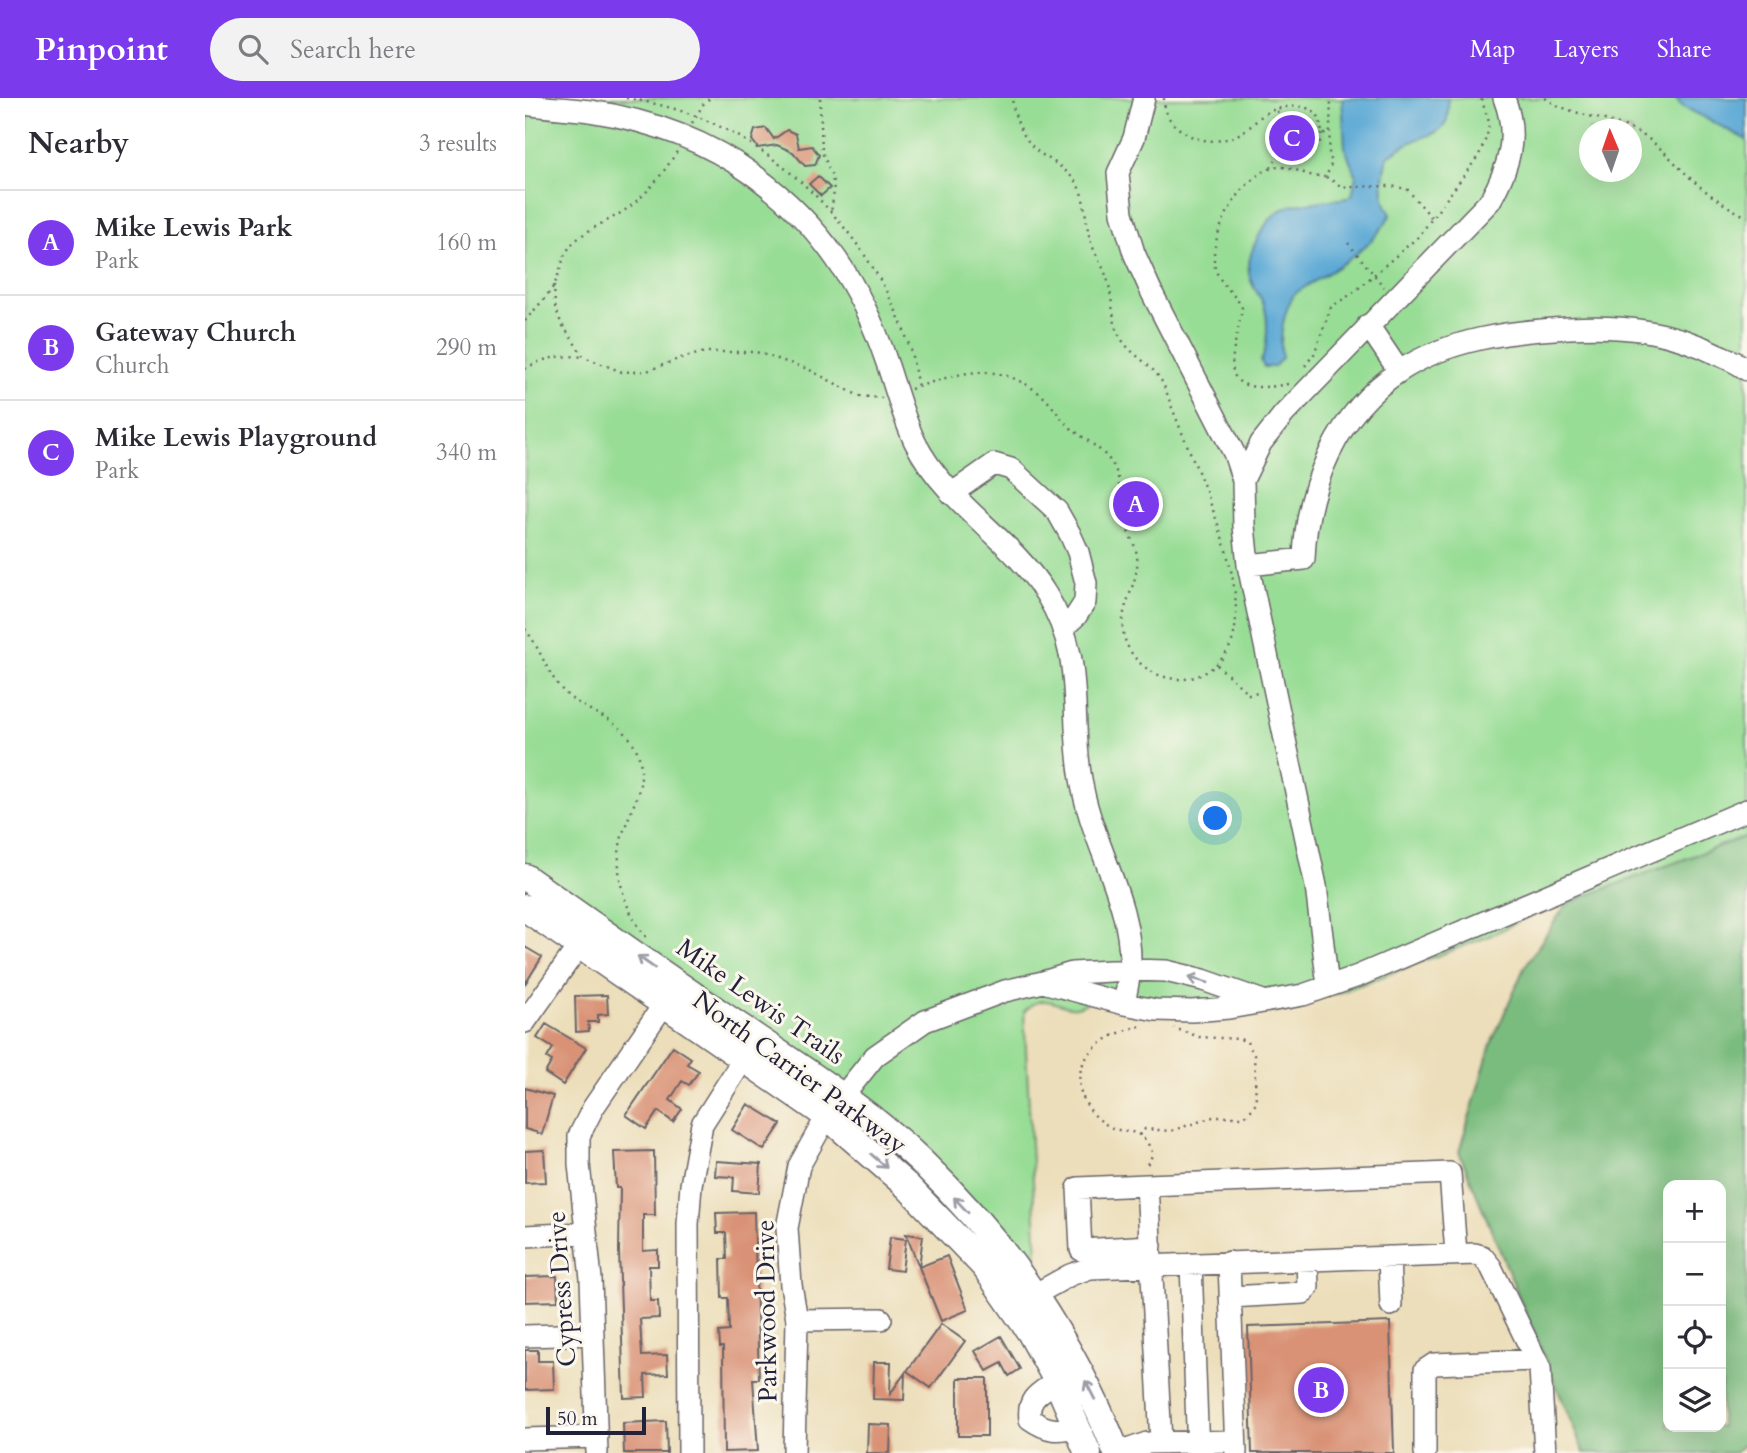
<!DOCTYPE html>
<html lang="en">
<head>
<meta charset="utf-8">
<style>
	:root { --surface:#fff; --page:#f2f2f3; --text:#2b2b33; --muted:#7c7c81; --line:#e1e1e2; --accent:#7c3aed }
	body { margin:0; font-family:Cardo,serif; background:var(--page); color:var(--text) }
	.controls { position:absolute; right:21px; bottom:21px; display:grid; overflow:hidden; border-radius:14px; box-shadow:0 7px 28px #0002 }
	.controls button { width:63px; height:63px; display:grid; place-items:center; padding:0; border:0; border-bottom:2px solid var(--line); background:var(--surface); color:var(--text); font:35px sans-serif }
	.compass { position:absolute; left:1054px; top:21px; width:63px; height:63px; border-radius:50%; background:var(--surface); box-shadow:0 7px 28px #0002; rotate:358deg }
	.scale { position:absolute; left:21px; bottom:18px; width:100px; box-sizing:border-box; padding-left:7px; border:4px solid #22223b; border-top:0; font-size:19px; line-height:24px; white-space:nowrap; color:#22223b; -webkit-text-stroke:5px #fbf7ec; paint-order:stroke }
	.you { position:absolute; left:691px; top:721px; width:24px; height:24px; margin:-18px; border:5px solid #fff; border-radius:50%; background:#1a73e8; box-shadow:0 0 0 10px #1a73e833 }
	.badge { display:grid; place-items:center; width:46px; height:46px; border-radius:50%; background:var(--accent); color:#fff; font-size:23px; font-weight:700 }
	.pin { position:absolute; translate:-50% -50%; border:4px solid #fff; box-shadow:0 2px 7px #0006 }
	.list { margin:0; padding:0; list-style:none }
	h2 { display:flex; justify-content:space-between; align-items:center; height:91px; margin:0; padding:0 28px; font-size:30px }
	h2 small { font-size:23px; font-weight:400; color:var(--muted) }
	.list li { display:grid; grid-template-columns:46px 1fr auto; gap:21px; align-items:center; box-sizing:border-box; height:105px; padding:0 28px; border-top:2px solid var(--line) }
	.list b { display:block; font-size:26px; white-space:nowrap }
	.list p { margin:0; font-size:23px; white-space:nowrap; color:var(--muted) }
	.list em { font-size:23px; font-style:normal; color:var(--muted) }
	.icon { flex:none; width:38px; height:38px; fill:none; stroke:currentColor; stroke-width:2; stroke-linecap:round; stroke-linejoin:round }
	.map { position:relative; flex:none; width:1222px; height:1355px; overflow:hidden }
	header { display:flex; align-items:center; gap:42px; box-sizing:border-box; height:98px; padding:0 35px; background:var(--accent); color:#fff }
	header strong { font-size:33px }
	nav { display:flex; gap:38px; margin-inline-start:auto; font-size:24px }
	.search { width:490px; height:63px; background:var(--page); display:flex; align-items:center; gap:18px; box-sizing:border-box; padding:0 24px; border-radius:38px; color:var(--muted); font-size:26px }
	main { display:flex }
	aside { flex:1; background:var(--surface) }
	.map>svg:first-child { display:block }
</style>
</head>
<body>
<header>
<strong>Pinpoint</strong>
<div class="search"><svg class="icon" aria-label="search" viewBox="0 0 24 24"><circle cx="10" cy="10" r="6"/><path d="M15 15l6 6"/></svg>Search here</div>
<nav><a>Map</a><a>Layers</a><a>Share</a></nav>
</header>
<main>
<aside>
<h2>Nearby<small>3 results</small></h2>
<ul class="list">
<li><span class="badge">A</span><div><b>Mike Lewis Park</b><p>Park</p></div><em>160 m</em></li>
<li><span class="badge">B</span><div><b>Gateway Church</b><p>Church</p></div><em>290 m</em></li>
<li><span class="badge">C</span><div><b>Mike Lewis Playground</b><p>Park</p></div><em>340 m</em></li>
</ul>
</aside>
<div class="map">
<svg width="1222" height="1355" viewBox="0 0 1222 1355">
	<rect width="100%" height="100%" fill="#fbf7ec"/>
	<filter id="ink" filterUnits="userSpaceOnUse"><feTurbulence type="fractalNoise" baseFrequency=".0143" numOctaves="2"/><feDisplacementMap in="SourceGraphic" scale="14" xChannelSelector="R" yChannelSelector="G"/><feConvolveMatrix kernelMatrix="1 2 1 2 8 2 1 2 1" color-interpolation-filters="sRGB"/></filter>
	<filter id="wash" filterUnits="userSpaceOnUse"><feTurbulence type="fractalNoise" baseFrequency=".00686" numOctaves="4" result="noise"/><feDisplacementMap in="SourceGraphic" scale="28" xChannelSelector="R" yChannelSelector="G"/><feGaussianBlur stdDeviation="1.57" result="paint"/><feColorMatrix in="noise" values="0 0 0 0 0 0 0 0 0 0 0 0 0 0 0 0 0 1.4 0 .05"/><feComposite in="paint" operator="in"/></filter>
	<g filter="url(#wash)">
		<rect width="100%" height="100%" fill="#ecdeba"/>
		<path fill="#98dd95" stroke="#5d8068" stroke-width="2" fill-rule="evenodd" d="M 6,0 L 1166,0 L 1222,34 L 1222,738 L 998,821 L 962,839 L 816,894 L 780,904 L 563,904 C 539,922 524,886 499,914 L 513,1177 L 503,1173 L 431,1088 L 155,878 L 0,766 L 0,47 ZM 1064,32 L 1106,32 L 1106,74 L 1064,74 Z"/>
		<path fill="#7abc7e" stroke="#4e6f5c" stroke-width="2" fill-rule="evenodd" d="M 1222,738 L 1222,1343 L 1210,1355 L 1059,1355 L 934,1054 L 966,946 L 999,870 L 1042,805 ZM 1143,1087 L 1196,1087 L 1196,1329 L 1143,1329 Z"/>
		<path fill="#5ca9d5" stroke="#3f6688" stroke-width="2" d="M 817,0 L 923,0 C 924,27 922,32 896,40 C 884,44 873,51 862,59 C 857,79 854,100 866,116 C 845,155 804,173 769,196 C 758,215 754,239 757,260 L 749,269 L 739,269 L 736,263 C 743,250 744,219 738,205 C 733,194 726,188 724,176 C 721,154 742,116 762,109 C 776,104 806,103 822,100 L 827,97 L 831,78 L 820,50 Z
			M 1150,0 L 1222,0 L 1222,42 L 1157,8 Z"/>
		<g id="blocks">
			<path fill="#d99276" d="M 241,30 L 249,41 L 262,32 L 271,36 L 274,50 L 287,48 L 294,57 L 290,67 L 280,68 L 268,54 L 252,47 L 233,50 L 227,42 L 230,32 Z
				M 293,78 L 305,90 L 296,98 L 284,86 Z
				M 0,849 L 17,859 L 0,886 Z
				M 82,897 L 83,916 L 73,917 L 73,924 L 63,924 L 64,933 L 51,934 L 50,898 Z
				M 21,926 L 61,950 L 38,987 L 20,975 L 27,963 L 22,960 L 28,950 L 12,940 Z
				M 148,948 L 166,960 L 162,966 L 174,973 L 164,987 L 157,983 L 145,1002 L 157,1011 L 148,1024 L 133,1013 L 121,1031 L 101,1017 Z
				M 0,990 L 28,998 L 17,1036 L 0,1031 Z
				M 223,1006 L 256,1026 L 239,1052 L 207,1032 Z
				M 19,1052 L 21,1084 L 0,1085 L 0,1053 Z
				M 129,1053 L 130,1117 L 118,1117 L 118,1153 L 133,1152 L 133,1168 L 124,1168 L 125,1203 L 133,1203 L 134,1220 L 115,1221 L 117,1258 L 142,1257 L 143,1276 L 120,1277 L 121,1299 L 99,1300 L 94,1153 L 95,1090 L 91,1090 L 89,1054 Z
				M 191,1063 L 236,1066 L 234,1095 L 208,1093 L 209,1079 L 190,1078 Z
				M 229,1114 L 234,1281 L 228,1281 L 233,1353 L 199,1354 L 198,1249 L 195,1249 L 194,1234 L 204,1233 L 203,1200 L 197,1200 L 196,1161 L 202,1161 L 201,1135 L 192,1135 L 191,1115 Z
				M 381,1136 L 398,1138 L 394,1169 Z
				M 365,1139 L 381,1141 L 377,1173 L 361,1171 Z
				M 422,1158 L 443,1212 L 416,1223 L 394,1169 Z
				M 32,1178 L 33,1203 L 0,1204 L 0,1179 Z
				M 865,1224 L 869,1355 L 727,1355 L 723,1229 Z
				M 416,1226 L 440,1243 L 406,1290 L 382,1273 Z
				M 476,1238 L 495,1271 L 484,1278 L 477,1265 L 462,1273 L 450,1253 Z
				M 0,1252 L 13,1252 L 13,1263 L 28,1263 L 29,1291 L 0,1292 Z
				M 349,1264 L 366,1264 L 365,1296 L 380,1275 L 379,1302 L 348,1301 Z
				M 433,1280 L 462,1280 L 462,1338 L 433,1338 Z
				M 141,1323 L 142,1355 L 99,1355 L 98,1325 Z
				M 343,1326 L 366,1327 L 365,1355 L 342,1355 Z"/>
		</g>
	</g>
	<g filter="url(#ink)">
		<use href="#blocks" fill-opacity="0" stroke="#696467" stroke-width="2"/>
		<g fill="none" stroke-linecap="round" stroke-linejoin="round">
			<g stroke="#696467" stroke-width="24">
				<path id="minor" d="M 619,0 L 609,40 L 593,75 L 597,115 L 609,155 L 627,195 L 709,355 L 718,382 L 719,428 L 723,467 L 791,788 L 803,888
					M 0,6 C 22,10 43,10 65,13 C 124,22 182,43 230,78 C 296,127 336,187 362,265 C 371,291 378,319 390,344 C 421,406 485,438 521,496 C 561,560 544,613 556,681 C 566,746 608,803 605,871 C 604,882 601,895 599,906
					M 843,227 L 874,273
					M 718,382 L 736,345 L 759,316 L 965,103 C 984,69 994,38 979,0
					M 426,396 L 469,366 L 486,371 L 532,413 L 545,436 L 553,454 L 561,485 L 560,504 L 551,518 L 539,529
					M 723,467 L 779,461 C 781,389 813,313 875,273 C 923,241 987,233 1044,230 C 1097,227 1145,232 1194,257 C 1203,261 1214,265 1222,272
					M 518,884 L 599,906 L 631,912 L 667,913 L 704,910 L 778,897 L 833,878 L 1222,712
					M 0,924 L 55,846
					M 622,1087 L 925,1075 L 931,1156
					M 0,1138 L 60,1135
					M 626,1148 L 556,1152 L 553,1090 L 622,1087 L 636,1343
					M 864,1159 L 866,1207
					M 704,1164 L 711,1355
					M 666,1166 L 673,1355
					M 509,1197 L 545,1177 L 565,1170 L 950,1156 L 957,1158 L 966,1169 L 1015,1270 L 1020,1355
					M 705,1199 L 778,1195 L 783,1189 L 782,1162
					M 272,1222 L 356,1221
					M 0,1238 L 68,1236
					M 532,1283 C 515,1295 502,1299 505,1321 C 522,1333 533,1334 553,1328
					M 0,1341 L 72,1339
					M 72,1355 L 66,1181 L 54,1066 L 54,1038 L 68,1010 L 148,893
					M 164,1355 L 163,1126 L 166,1087 L 177,1026 L 219,960
					M 269,1355 L 272,1222 L 266,1187 L 262,1130 L 274,1068 L 302,1018 L 350,958 L 400,923 L 480,893 L 518,884 L 547,875 L 605,872 L 641,873 L 678,882 L 738,903
					M 594,1355 L 622,1345 L 710,1343
					M 900,1355 L 900,1272 L 909,1266 L 1011,1262"/>
			</g>
			<g stroke="#696467" stroke-width="29">
				<path id="major" d="M 0,779 C 72,830 144,881 217,930 C 278,972 342,1011 396,1063 C 484,1148 546,1241 592,1355
					M 0,810 L 302,1018 L 382,1088 L 460,1169 L 505,1234 L 532,1283 L 563,1355"/>
			</g>
			<path stroke="#696467" stroke-width="2.5" stroke-dasharray="2 5" stroke-linecap="butt" d="M 101,0 C 124,4 146,9 168,17 C 267,54 352,148 384,247 C 388,260 390,275 393,289
				M 254,0 L 275,0
				M 295,0 L 297,54 L 307,78 L 309,93 L 306,115
				M 639,0 C 639,14 644,24 656,32 C 676,47 701,46 722,31 C 729,26 735,18 743,14 C 755,8 780,5 791,15 C 796,21 796,29 797,36 L 804,36
				M 1020,0 C 1049,20 1085,18 1116,36 C 1138,49 1153,70 1172,86 C 1187,99 1204,110 1222,119
				M 753,13 C 742,27 742,43 753,58 C 773,68 793,58 797,36
				M 167,25 L 179,5 L 185,0
				M 746,70 L 753,58
				M 801,79 L 816,88 L 823,89 L 866,88 L 882,91 L 907,120
				M 823,145 L 859,189
				M 29,187 L 30,208 L 36,225 L 59,259 L 97,274 L 122,273 L 156,260 L 181,254 L 231,254 L 283,271 L 334,298 L 357,300
				M 0,223 C 9,212 20,201 28,189 C 36,175 36,158 48,145 C 61,132 79,125 94,116 C 120,100 137,77 153,52
				M 780,268 L 789,256 L 806,209 L 828,195 L 894,138 L 954,57 L 962,38 L 964,24 L 956,0
				M 0,271 C 19,259 37,257 59,259
				M 763,286 C 684,301 710,258 717,210 C 710,195 695,187 690,170 C 682,138 719,71 754,69 C 770,68 782,80 801,79 L 807,64 L 804,57 L 806,0
				M 386,291 C 435,275 468,261 514,295 C 527,305 534,320 546,330 C 566,347 590,356 594,385 C 595,395 593,405 595,414 C 599,430 610,442 612,458 C 615,487 592,509 599,538 C 606,567 637,586 666,580 C 687,575 705,557 709,536 C 722,474 670,370 648,312 C 644,303 642,293 637,284 C 627,265 604,257 594,237 C 586,219 588,199 582,180 C 577,165 567,152 564,137 C 560,120 561,101 552,86 C 543,72 529,64 516,56 C 499,44 489,21 487,0
				M 0,531 C 18,553 23,583 47,601 C 71,618 100,624 112,653 C 124,684 107,707 98,735 C 87,770 98,812 122,840
				M 692,567 L 724,596 L 733,594
				M 615,928 C 593,934 568,944 558,966 C 546,991 565,1021 590,1031 C 599,1034 608,1032 616,1038 C 622,1042 625,1050 628,1056 L 620,1070
				M 614,1037 L 620,1031 L 646,1033 L 688,1019 L 719,1019 L 727,1011 L 731,1004 L 729,957 L 722,944 L 715,941 L 674,939 L 649,930"/>
			<use href="#minor" stroke="#fff" stroke-width="21"/>
			<use href="#major" stroke="#fff" stroke-width="26"/>
		</g>
		<defs><path id="oneway-shaft" d="M-6 0H5M1.5-3L5.5 0L1.5 3" fill="none" stroke-width="1.6" stroke-linecap="round" stroke-linejoin="round" transform="scale(1.75)"/></defs>
		<g stroke="#9c9ca7">
			<use href="#oneway-shaft" transform="translate(121 864) rotate(-145)"/>
			<use href="#oneway-shaft" transform="translate(673 882) rotate(-164)"/>
			<use href="#oneway-shaft" transform="translate(354 1063) rotate(41)"/>
			<use href="#oneway-shaft" transform="translate(436 1107) rotate(-133)"/>
			<use href="#oneway-shaft" transform="translate(565 1292) rotate(-117)"/>
		</g>
	</g>
	<g text-anchor="middle" stroke-width="6" stroke-linejoin="round" paint-order="stroke">
		<g font-size="26" fill="#22223b" stroke="#fbf7ec">
			<text transform="translate(236 903) rotate(35)" y="9">Mike Lewis Trails</text>
			<text transform="translate(275 974) rotate(36)" y="9">North Carrier Parkway</text>
			<text transform="translate(36 1191) rotate(-94)" y="9">Cypress Drive</text>
			<text transform="translate(241 1213) rotate(-91)" y="9">Parkwood Drive</text>
		</g>
	</g>
</svg>
<div class="controls">
<button>+</button>
<button>−</button>
<button><svg class="icon" aria-label="locate" viewBox="0 0 24 24"><circle cx="12" cy="12" r="6"/><path d="M12 2v4M12 18v4M2 12h4M18 12h4"/></svg></button>
<button><svg class="icon" aria-label="layers" viewBox="0 0 24 24"><path d="M12 4l9 5-9 5-9-5zM3 14l9 5 9-5"/></svg></button>
</div>
<svg class="compass" viewBox="-18 -18 36 36"><path d="M0-13l5 13h-10z" fill="#e53935"/><path d="M0 13l5-13h-10z" fill="#7c7c81"/></svg>
<div class="scale">50 m</div>
<div class="you"></div>
<div class="pin badge" style="left:611px;top:406px">A</div>
<div class="pin badge" style="left:796px;top:1292px">B</div>
<div class="pin badge" style="left:767px;top:40px">C</div>
</div>
</main>
</body>
</html>
